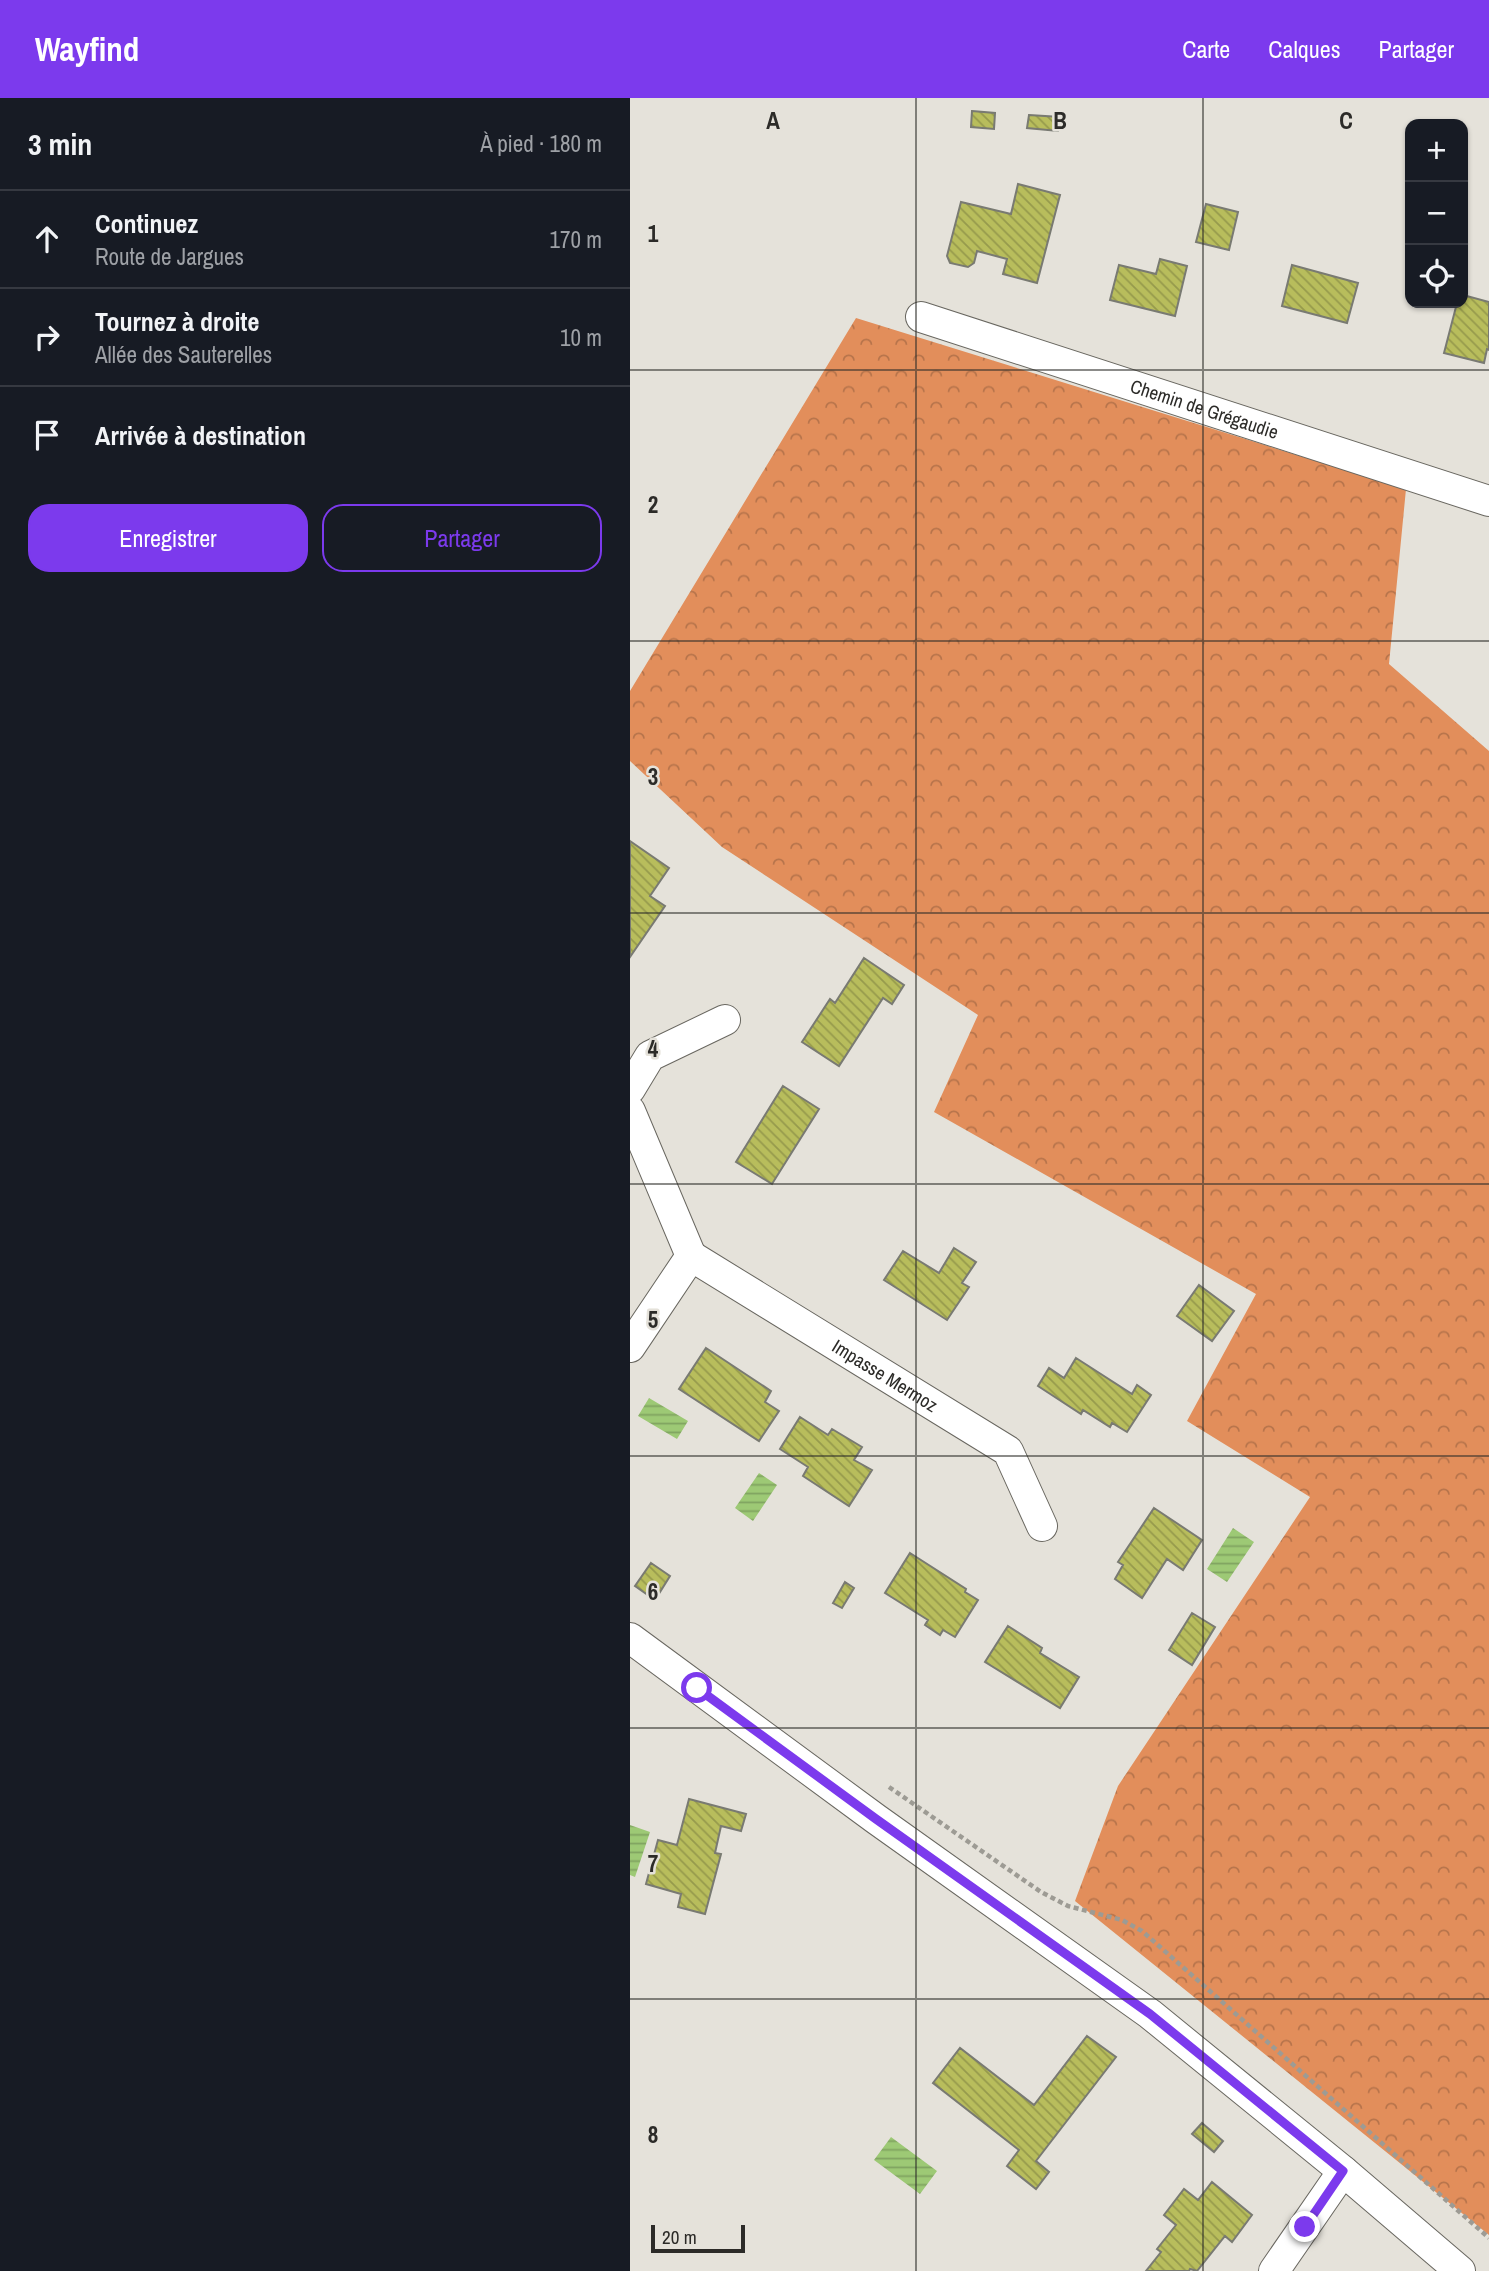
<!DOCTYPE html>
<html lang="fr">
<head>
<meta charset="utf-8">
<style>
	:root { --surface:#171b24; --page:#20242c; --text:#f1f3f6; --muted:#9ea1a6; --line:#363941; --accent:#7c3aed }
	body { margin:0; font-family:"Archivo Narrow",sans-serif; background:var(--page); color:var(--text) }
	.controls { position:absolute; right:21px; top:21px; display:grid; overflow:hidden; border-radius:14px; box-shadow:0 2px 5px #0004 }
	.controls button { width:63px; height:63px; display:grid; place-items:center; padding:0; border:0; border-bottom:2px solid var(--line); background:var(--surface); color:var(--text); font:35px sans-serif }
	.scale { position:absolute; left:21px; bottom:18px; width:94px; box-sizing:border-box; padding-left:7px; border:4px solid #2c2b28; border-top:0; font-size:19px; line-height:24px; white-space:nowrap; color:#2c2b28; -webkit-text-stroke:5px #e5e2da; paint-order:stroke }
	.stop { position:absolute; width:21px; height:21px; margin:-16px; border:5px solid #7c3aed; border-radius:50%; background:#fff }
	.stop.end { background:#7c3aed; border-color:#fff; box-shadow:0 2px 7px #0008 }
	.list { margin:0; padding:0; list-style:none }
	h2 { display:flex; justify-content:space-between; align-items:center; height:91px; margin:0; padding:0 28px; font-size:30px }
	h2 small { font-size:23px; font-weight:400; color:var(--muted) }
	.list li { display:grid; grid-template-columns:46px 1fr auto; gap:21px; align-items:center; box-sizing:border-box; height:98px; padding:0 28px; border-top:2px solid var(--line) }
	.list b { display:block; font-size:26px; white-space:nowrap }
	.list p { margin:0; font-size:23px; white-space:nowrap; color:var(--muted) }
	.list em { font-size:23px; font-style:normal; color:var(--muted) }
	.actions { display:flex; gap:14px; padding:21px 28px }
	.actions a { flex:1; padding:16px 0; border:2px solid var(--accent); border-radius:21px; text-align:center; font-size:24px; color:var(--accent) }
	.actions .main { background:var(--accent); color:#fff }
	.icon { flex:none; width:38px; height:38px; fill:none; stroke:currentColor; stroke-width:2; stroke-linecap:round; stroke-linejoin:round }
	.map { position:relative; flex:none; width:859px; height:2173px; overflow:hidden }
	header { display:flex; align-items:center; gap:42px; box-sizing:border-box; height:98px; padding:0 35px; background:var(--accent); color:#fff }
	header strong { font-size:33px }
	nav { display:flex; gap:38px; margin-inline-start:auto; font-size:24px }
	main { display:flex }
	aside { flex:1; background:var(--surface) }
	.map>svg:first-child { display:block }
</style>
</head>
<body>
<header>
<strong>Wayfind</strong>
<nav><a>Carte</a><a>Calques</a><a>Partager</a></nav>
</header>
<main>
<aside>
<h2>3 min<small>À pied · 180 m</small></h2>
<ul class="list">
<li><svg class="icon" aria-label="ahead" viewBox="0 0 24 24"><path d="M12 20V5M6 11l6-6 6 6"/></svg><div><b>Continuez</b><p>Route de Jargues</p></div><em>170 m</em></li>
<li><svg class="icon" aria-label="right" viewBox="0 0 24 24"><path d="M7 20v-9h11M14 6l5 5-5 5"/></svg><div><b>Tournez à droite</b><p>Allée des Sauterelles</p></div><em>10 m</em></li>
<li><svg class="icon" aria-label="arrive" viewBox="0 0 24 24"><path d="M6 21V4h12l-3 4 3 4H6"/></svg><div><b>Arrivée à destination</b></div></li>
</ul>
<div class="actions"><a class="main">Enregistrer</a><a>Partager</a></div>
</aside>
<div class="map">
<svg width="859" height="2173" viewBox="0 0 859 2173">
	<defs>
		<pattern id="forest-crowns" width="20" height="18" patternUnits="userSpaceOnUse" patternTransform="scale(1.75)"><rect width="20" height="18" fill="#e28e5b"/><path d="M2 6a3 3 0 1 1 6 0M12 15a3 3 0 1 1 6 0" fill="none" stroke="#b7744b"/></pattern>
		<pattern id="water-rules" width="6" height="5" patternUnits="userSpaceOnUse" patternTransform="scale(1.75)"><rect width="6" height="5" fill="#9dc975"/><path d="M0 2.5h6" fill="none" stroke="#80a360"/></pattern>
		<pattern id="building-back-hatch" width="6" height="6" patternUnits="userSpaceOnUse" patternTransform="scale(1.75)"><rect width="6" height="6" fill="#b8bd5c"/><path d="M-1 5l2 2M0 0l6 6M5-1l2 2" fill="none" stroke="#969a4c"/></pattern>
	</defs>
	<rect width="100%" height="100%" fill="#e5e2da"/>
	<path fill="url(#forest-crowns)" d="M 226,220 L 776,391 L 759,566 L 859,653 L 859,2137 L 445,1803 L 488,1688 L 680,1399 L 557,1323 L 626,1196 L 304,1014 L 348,917 L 92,749 L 0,663 L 0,593 Z"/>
	<path fill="url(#water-rules)" d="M 19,1300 L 58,1323 L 47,1341 L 8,1318 Z
		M 129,1375 L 147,1387 L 123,1423 L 105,1410 Z
		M 603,1430 L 624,1444 L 597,1484 L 577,1471 Z
		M 0,1727 L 20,1734 L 5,1779 L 0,1777 Z
		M 261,2039 L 307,2073 L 290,2096 L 244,2062 Z"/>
	<path fill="url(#building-back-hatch)" stroke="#797a72" stroke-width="2" d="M 342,13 L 365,15 L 364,31 L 341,29 Z
		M 399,17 L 430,19 L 428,33 L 397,30 Z
		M 388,86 L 430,97 L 407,185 L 373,176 L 377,161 L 347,153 L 344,165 L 338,169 L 320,165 L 317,158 L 331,104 L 381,116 Z
		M 576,106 L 608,114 L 599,152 L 566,144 Z
		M 530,161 L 557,168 L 545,218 L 480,202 L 489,167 L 526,176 Z
		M 662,167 L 728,185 L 717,225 L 652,208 Z
		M 833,197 L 859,204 L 859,252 L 857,251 L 854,265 L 814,255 L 827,205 L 833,205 Z
		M 0,743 L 39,770 L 20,798 L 35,808 L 0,859 Z
		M 234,860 L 274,887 L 262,906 L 253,900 L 209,968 L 172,944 L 200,901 L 205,905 Z
		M 153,988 L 189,1011 L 142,1086 L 106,1064 Z
		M 324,1150 L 346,1164 L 332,1185 L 339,1189 L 317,1222 L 254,1182 L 273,1153 L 309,1175 Z
		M 569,1187 L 604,1213 L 582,1243 L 547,1218 Z
		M 76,1250 L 141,1293 L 135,1304 L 149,1313 L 129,1343 L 49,1291 Z
		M 446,1260 L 502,1296 L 507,1287 L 521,1297 L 497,1334 L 482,1325 L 480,1329 L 453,1312 L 451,1316 L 408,1288 L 419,1270 L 434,1280 Z
		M 170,1319 L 198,1337 L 202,1331 L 232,1349 L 224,1362 L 242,1372 L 219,1408 L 173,1378 L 178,1369 L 150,1351 Z
		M 524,1410 L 572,1442 L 553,1472 L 537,1461 L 512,1500 L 485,1481 L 493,1467 L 488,1464 Z
		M 280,1455 L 336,1491 L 335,1494 L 348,1502 L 325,1539 L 313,1532 L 310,1537 L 295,1527 L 298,1522 L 255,1495 Z
		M 21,1465 L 40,1478 L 25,1502 L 5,1488 Z
		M 215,1484 L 224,1490 L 212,1510 L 203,1505 Z
		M 562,1515 L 585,1529 L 562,1567 L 539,1552 Z
		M 378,1528 L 412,1550 L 410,1555 L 449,1579 L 430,1610 L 355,1564 Z
		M 59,1701 L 116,1716 L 111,1733 L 91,1728 L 85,1755 L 91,1756 L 75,1816 L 48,1809 L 51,1796 L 16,1786 L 28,1742 L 47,1747 Z
		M 457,1938 L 486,1959 L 406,2063 L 419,2074 L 406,2091 L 377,2068 L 389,2052 L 303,1985 L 330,1950 L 404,2007 Z
		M 572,2025 L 593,2043 L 584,2054 L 562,2036 Z
		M 582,2084 L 622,2117 L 602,2144 L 595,2138 L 567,2173 L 560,2171 L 559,2173 L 516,2173 L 531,2154 L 527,2151 L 546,2127 L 534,2117 L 554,2091 L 568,2102 Z"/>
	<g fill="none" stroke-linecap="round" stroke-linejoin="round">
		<g stroke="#696760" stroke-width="32">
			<g id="minor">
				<path id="s1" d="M 291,219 L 859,403"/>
				<path d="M 0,991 L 20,958 L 95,922"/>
				<path d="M 0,1013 L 61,1158"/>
				<path id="s2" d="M 61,1158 L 378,1353 L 412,1428"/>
				<path d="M 0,1249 L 61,1158"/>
				<path d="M 0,1540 L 246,1721 L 520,1916 L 713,2073 L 830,2173"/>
				<path d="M 644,2173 L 713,2073"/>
			</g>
		</g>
		<path stroke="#9d9b94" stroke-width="4.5" stroke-dasharray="5 3.5" stroke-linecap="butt" d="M 259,1689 L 411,1794 L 438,1808 L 492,1822 L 512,1833 L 859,2140"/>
		<use href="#minor" stroke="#fff" stroke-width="30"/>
	</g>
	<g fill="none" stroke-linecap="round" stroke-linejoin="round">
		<path stroke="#7c3aed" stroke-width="9" d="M 67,1590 L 246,1721 L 520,1916 L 713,2073 L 675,2129"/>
	</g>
	<path fill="none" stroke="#2c2b28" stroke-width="2" stroke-opacity="0.55" d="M 286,0 L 286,2173M 573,0 L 573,2173M 0,272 L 859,272M 0,543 L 859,543M 0,815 L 859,815M 0,1086 L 859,1086M 0,1358 L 859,1358M 0,1630 L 859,1630M 0,1901 L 859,1901"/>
	<g text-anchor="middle" stroke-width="5" stroke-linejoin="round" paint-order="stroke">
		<g font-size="19" fill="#2c2b28" stroke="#e5e2da">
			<text dy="7" stroke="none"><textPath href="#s1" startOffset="298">Chemin de Grégaudie</textPath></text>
			<text dy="7" stroke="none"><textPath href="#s2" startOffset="228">Impasse Mermoz</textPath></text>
		</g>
	</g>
	<g font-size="23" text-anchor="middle" font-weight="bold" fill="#2c2b28" stroke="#e5e2da" stroke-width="5" stroke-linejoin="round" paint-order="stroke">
		<text x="143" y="31">A</text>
		<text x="430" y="31">B</text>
		<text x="716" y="31">C</text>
		<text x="23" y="144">1</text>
		<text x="23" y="415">2</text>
		<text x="23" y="687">3</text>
		<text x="23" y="959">4</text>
		<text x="23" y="1230">5</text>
		<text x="23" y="1502">6</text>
		<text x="23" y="1774">7</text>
		<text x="23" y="2045">8</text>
	</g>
</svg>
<div class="controls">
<button>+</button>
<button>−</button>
<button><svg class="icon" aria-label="locate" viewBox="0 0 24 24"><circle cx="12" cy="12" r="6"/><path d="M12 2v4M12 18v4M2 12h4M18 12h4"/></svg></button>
</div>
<div class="scale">20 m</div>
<div class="stop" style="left:67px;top:1590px"></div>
<div class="stop end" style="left:675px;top:2129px"></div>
</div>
</main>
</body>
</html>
